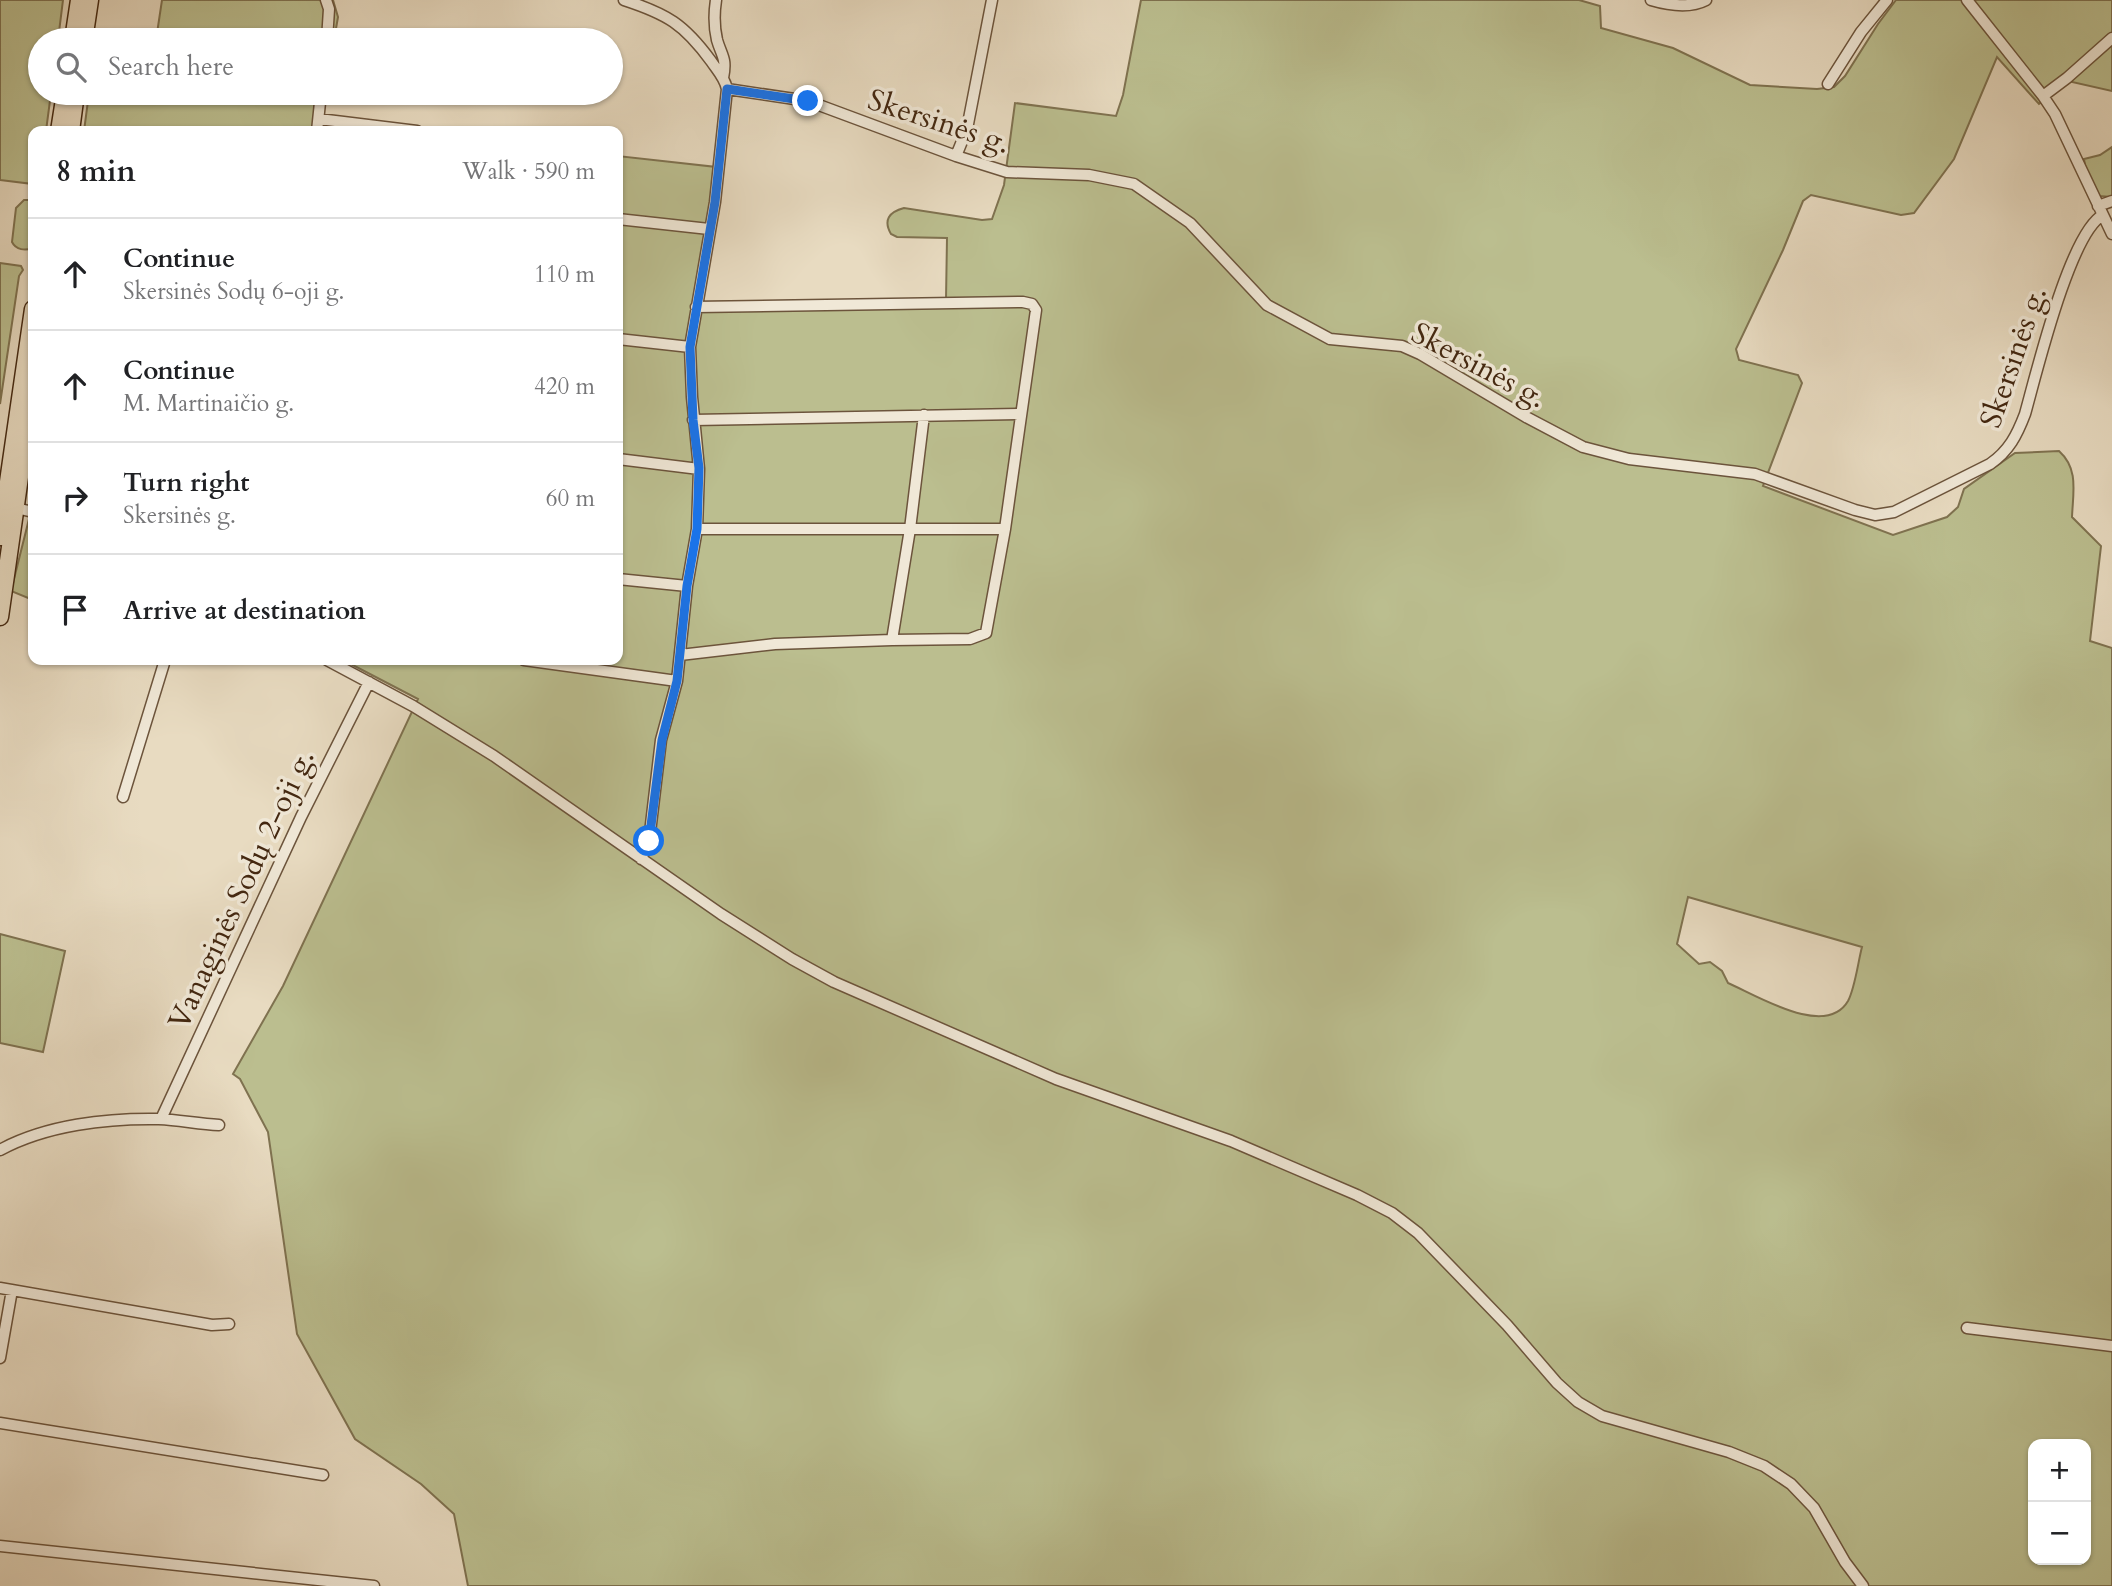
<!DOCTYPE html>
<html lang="en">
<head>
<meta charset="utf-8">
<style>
	:root { --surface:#fff; --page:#f2f2f2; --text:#202124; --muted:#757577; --line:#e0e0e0 }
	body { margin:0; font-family:Cardo,serif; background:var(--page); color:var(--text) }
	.controls { position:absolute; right:21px; bottom:21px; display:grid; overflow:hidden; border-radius:14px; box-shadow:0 2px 5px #0004 }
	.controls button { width:63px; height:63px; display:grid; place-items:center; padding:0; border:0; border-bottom:2px solid var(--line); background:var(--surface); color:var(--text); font:35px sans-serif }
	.stop { position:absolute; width:21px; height:21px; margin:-16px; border:5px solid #1a73e8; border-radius:50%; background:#fff }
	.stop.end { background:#1a73e8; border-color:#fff; box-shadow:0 2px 7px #0008 }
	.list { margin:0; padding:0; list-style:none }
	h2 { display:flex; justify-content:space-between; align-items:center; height:91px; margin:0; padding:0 28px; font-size:30px }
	h2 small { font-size:23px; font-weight:400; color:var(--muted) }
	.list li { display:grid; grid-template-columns:46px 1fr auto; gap:21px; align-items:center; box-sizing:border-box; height:112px; padding:0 28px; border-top:2px solid var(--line) }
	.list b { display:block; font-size:26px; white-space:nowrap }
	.list p { margin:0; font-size:23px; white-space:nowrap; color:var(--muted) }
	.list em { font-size:23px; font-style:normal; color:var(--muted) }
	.icon { flex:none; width:38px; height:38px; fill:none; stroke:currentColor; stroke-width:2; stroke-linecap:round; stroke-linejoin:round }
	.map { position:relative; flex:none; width:2112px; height:1586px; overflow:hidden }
	.search { position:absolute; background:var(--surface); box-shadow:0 2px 5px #0004; left:28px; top:28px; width:595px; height:77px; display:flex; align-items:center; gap:18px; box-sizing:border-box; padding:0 24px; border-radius:38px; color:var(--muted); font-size:26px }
	.panel { position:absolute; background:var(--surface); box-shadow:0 2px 5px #0004; left:28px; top:126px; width:595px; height:539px; border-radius:14px }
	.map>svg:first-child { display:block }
</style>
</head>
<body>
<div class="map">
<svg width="2112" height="1586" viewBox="0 0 2112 1586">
	<rect width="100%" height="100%" fill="#e8dbc1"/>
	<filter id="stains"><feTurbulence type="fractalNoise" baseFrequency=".00286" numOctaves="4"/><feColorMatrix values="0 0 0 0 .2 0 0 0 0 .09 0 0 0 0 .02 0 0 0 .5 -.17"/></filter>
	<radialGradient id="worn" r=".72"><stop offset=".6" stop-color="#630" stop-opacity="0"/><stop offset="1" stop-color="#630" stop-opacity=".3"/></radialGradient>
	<path fill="#bbbe8f" stroke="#7f7250" stroke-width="2" fill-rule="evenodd" d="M 0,0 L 63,0 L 58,40 L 40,40 L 40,93 L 51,93 L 46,131 L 33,131 L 33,184 L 0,180 Z
		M 162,0 L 333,0 L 338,17 L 334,40 L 156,40 Z
		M 1141,0 L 1579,0 L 1600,6 L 1601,28 L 1673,48 L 1750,85 L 1817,89 L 1834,87 L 1845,76 L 1878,24 L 1896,0 L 2112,0 L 2112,91 L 2068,81 L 2039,104 L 1997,57 L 1954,159 L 1914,213 L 1901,215 L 1811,195 L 1803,201 L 1783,250 L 1736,349 L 1739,360 L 1798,375 L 1802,383 L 1763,486 L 1893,535 L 1947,517 L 1958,507 L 1964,489 L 2015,453 L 2059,451 C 2079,469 2073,492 2072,517 L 2101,546 L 2090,641 L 2112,648 L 2112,1586 L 468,1586 L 454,1514 L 421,1484 L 355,1439 L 297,1334 L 268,1132 L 240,1079 L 233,1074 L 283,986 L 418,699 L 343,660 L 618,660 L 618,156 L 716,167 L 694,302 L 946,299 L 947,238 L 897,237 L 891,234 C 883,220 889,212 904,208 L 982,220 L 992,219 L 1004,185 L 1015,103 L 1116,116 L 1123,95 ZM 1688,897 L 1862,947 C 1858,962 1855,988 1848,1001 C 1826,1039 1756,995 1728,983 L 1722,971 L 1710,962 L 1699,964 L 1677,944 ZM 2033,1444 L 2086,1444 L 2086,1560 L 2033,1560 Z
		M 89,93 L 326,93 L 322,125 L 383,131 L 84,131 Z
		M 2112,147 L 2112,197 L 2099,196 L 2086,171 L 2084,159 L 2100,155 Z
		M 24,200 L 33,200 L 33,248 C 25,251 16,250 12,242 L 16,208 Z
		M 0,263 L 21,266 L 23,270 L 19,276 L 0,404 Z
		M 33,503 L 33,600 L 11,591 Z
		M 0,934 L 65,951 L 43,1052 L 0,1043 Z"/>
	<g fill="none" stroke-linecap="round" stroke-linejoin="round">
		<g stroke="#6c543c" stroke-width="13">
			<path id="minor" d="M 326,0 L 329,9 L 327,40
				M 624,0 C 667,14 684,24 711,61 C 717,70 725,78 727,89 L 715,202 L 690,347 L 692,397 L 699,469 L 697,529 L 687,586 L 677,681 L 661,740 L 649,841 L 641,859
				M 716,0 C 714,13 714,27 717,40 C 722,57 727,58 723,78
				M 1651,0 C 1668,5 1689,9 1706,0
				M 1967,0 L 2043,96 L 2055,114 L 2112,234
				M 1828,84 L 1861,32 L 1887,0
				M 727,89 L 808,101 L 956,156 L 1007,172 L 1089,175 L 1134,184 L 1190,223 L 1267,305 L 1330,339 L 1402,346 L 1420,354 L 1526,417 L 1583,447 L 1629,459 L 1755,474 L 1855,510 L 1875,515 L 1894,512 L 1990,464 C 2009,451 2017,435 2025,414 C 2036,375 2070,232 2103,215
				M 2043,96 L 2067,78 L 2112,38
				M 319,119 L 417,131
				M 317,131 L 321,93
				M 956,156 L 967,129 L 992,0
				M 2098,206 L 2112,201
				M 618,219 L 709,229
				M 696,307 L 1023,302 L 1032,304 L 1036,310 L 1005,529 L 986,633 L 970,639 L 892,640
				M 618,339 L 690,347
				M 693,420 L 1020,414
				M 618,459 L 699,469
				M 16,508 L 33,512
				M 697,529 L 1005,529
				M 618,579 L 687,586
				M 680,655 L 775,644 L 892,640 L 910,529 L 924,415
				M 327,660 L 413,706 L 494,756 L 721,914 L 792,959 L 834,982 L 1056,1079 L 1231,1141 L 1357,1195 L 1392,1213 L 1418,1233 L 1507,1325 L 1557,1383 L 1578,1402 L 1602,1416 L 1729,1452 L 1764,1466 L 1791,1484 L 1814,1508 L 1845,1562 L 1863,1586
				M 524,660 L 677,681
				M 123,797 L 165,660
				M 161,1119 L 301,817 L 369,682
				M 0,1150 C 46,1125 107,1118 159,1119 C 179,1120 199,1124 219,1125
				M 0,1288 L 212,1325 L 229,1324
				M 1967,1328 L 2112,1346
				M 0,1358 L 12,1290
				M 0,1423 L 323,1475
				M 0,1546 L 374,1586"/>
		</g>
		<g stroke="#432710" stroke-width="19">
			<path id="trunk" d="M 73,40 L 79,0
				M 84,40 L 90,0
				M 59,131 L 65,93
				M 71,131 L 76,93
				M 0,537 L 33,309
				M 0,617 L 33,386"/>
		</g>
		<use href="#minor" stroke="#f0e8d7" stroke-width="10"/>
		<use href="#trunk" stroke="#e8dbc1" stroke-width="16"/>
	</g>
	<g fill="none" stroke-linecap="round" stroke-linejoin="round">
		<path stroke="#1a73e8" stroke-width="9" d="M 649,841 L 662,740 L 677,681 L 687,586 L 697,529 L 699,468 L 693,420 L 690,347 L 715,202 L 727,89 L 808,101"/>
	</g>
	<g text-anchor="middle" stroke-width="7" stroke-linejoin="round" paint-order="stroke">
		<g font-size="30" fill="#432710" stroke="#f0e8d7">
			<text transform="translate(939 121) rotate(18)" y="10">Skersinės g.</text>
			<text transform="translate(2013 357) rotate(-71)" y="10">Skersinės g.</text>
			<text transform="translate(1479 365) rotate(28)" y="10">Skersinės g.</text>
			<text transform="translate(241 889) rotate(-65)" y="10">Vanaginės Sodų 2-oji g.</text>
		</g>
	</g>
	<rect width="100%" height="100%" filter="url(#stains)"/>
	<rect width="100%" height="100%" fill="url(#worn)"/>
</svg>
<div class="controls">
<button>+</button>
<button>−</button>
</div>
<div class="stop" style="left:649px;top:841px"></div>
<div class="stop end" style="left:808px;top:101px"></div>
<div class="search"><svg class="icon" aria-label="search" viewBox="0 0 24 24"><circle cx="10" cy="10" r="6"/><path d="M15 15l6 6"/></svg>Search here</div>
<section class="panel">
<h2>8 min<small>Walk · 590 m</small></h2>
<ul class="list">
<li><svg class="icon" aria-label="ahead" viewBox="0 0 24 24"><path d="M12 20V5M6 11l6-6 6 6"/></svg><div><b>Continue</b><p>Skersinės Sodų 6-oji g.</p></div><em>110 m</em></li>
<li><svg class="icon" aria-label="ahead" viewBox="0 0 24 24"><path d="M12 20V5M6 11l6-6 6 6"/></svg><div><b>Continue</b><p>M. Martinaičio g.</p></div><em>420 m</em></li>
<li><svg class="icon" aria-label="right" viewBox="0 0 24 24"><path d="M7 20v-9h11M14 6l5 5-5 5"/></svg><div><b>Turn right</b><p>Skersinės g.</p></div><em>60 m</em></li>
<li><svg class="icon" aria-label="arrive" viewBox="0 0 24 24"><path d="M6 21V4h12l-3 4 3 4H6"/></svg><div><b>Arrive at destination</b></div></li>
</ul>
</section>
</div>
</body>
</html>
